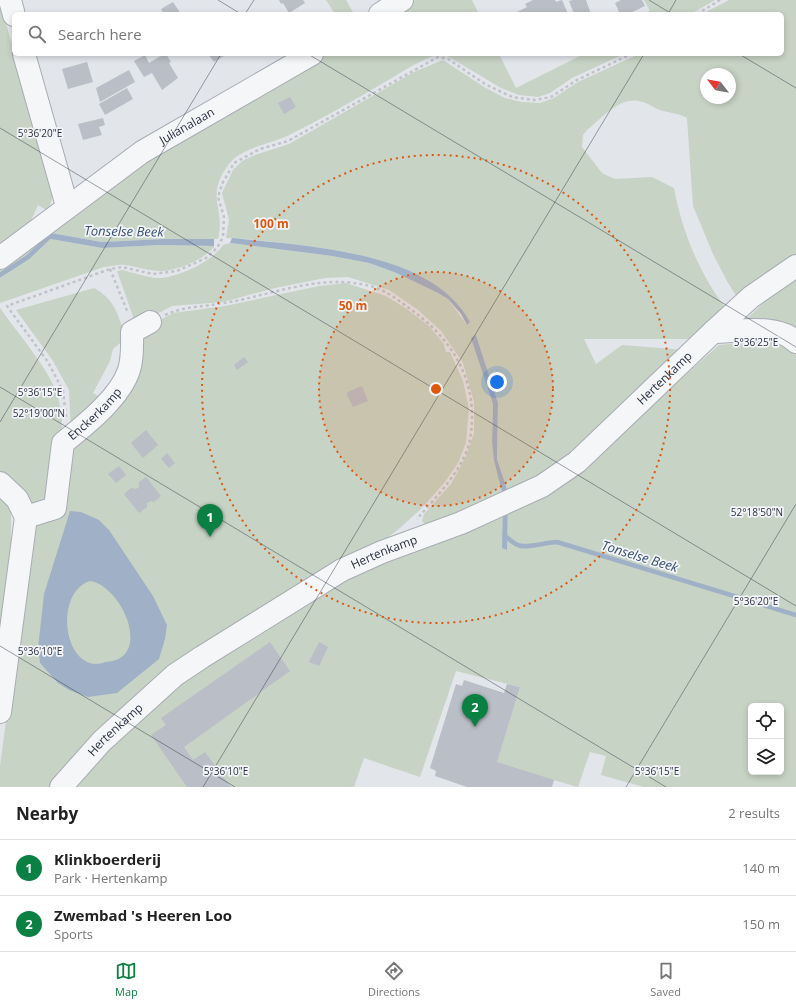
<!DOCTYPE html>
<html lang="en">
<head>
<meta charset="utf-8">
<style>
	:root { --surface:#fff; --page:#f2f2f2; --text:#222; --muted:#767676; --line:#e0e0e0; --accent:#0b8043 }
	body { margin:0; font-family:"Open Sans",sans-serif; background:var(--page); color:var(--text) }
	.controls { position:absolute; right:12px; bottom:12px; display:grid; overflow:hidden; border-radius:6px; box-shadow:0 2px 6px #0003 }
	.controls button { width:36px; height:36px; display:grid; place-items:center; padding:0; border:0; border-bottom:1px solid var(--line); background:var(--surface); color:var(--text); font:20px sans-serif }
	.compass { position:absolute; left:700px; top:68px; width:36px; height:36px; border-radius:50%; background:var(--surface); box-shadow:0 2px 6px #0003; rotate:301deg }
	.you { position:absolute; left:497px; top:382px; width:14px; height:14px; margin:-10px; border:3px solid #fff; border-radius:50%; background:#1a73e8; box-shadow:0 0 0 6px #1a73e833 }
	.badge { display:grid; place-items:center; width:26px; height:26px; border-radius:50%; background:var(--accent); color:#fff; font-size:13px; font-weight:700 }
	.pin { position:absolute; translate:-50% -33px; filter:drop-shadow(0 1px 2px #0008) }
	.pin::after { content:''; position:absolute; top:21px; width:14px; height:12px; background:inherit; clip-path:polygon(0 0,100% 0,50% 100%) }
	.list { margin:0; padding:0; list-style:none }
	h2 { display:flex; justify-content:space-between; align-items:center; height:52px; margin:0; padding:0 16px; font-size:17px }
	h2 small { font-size:13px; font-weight:400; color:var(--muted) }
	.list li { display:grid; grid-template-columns:26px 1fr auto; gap:12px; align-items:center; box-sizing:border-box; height:56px; padding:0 16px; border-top:1px solid var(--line) }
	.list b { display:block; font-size:15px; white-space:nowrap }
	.list p { margin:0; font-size:13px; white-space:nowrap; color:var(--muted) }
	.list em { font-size:13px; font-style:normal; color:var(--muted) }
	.icon { flex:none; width:22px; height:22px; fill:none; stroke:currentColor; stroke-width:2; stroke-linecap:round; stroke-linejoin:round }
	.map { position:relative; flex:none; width:796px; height:787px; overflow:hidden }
	.search { position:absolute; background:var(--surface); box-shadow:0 2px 6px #0003; left:12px; right:12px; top:12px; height:44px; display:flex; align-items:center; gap:10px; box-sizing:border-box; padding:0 14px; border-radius:6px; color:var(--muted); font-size:15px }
	.sheet { height:164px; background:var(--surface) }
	nav { display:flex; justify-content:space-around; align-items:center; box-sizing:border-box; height:56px; border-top:1px solid var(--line); background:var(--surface); font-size:11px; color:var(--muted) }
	nav a { display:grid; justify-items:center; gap:2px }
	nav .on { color:var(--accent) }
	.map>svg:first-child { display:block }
</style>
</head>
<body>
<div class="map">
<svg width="796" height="787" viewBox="0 0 796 787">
	<rect width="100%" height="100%" fill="#e2e5ea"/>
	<path fill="#c7d3c4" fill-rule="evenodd" d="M 326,0 L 346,0 L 354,14 L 335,14 Z
		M 415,0 L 472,0 L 479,14 L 392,14 Z
		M 644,0 L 715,0 L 691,14 L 642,14 L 650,11 Z
		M 729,0 L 796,0 L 796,257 L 739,300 L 728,283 L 713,254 L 693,206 L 687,118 C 678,113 669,113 660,110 C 654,108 649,104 643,102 C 621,94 602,118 587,130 L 583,135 L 582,147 L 602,173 L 608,176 L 615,179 L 652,177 L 674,188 C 682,232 700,275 727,310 L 696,339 L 584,339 L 596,364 L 622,345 L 685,350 L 571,456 L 509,495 L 497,459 L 498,403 L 476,335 L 472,338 L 493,404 L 492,442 L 495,460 L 503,496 L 431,531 L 422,521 L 424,514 L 451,484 L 466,456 L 474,433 L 474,402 L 463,363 L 441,331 L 418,310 L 389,290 L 348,277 L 325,278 L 275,288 L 223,302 L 172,306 L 136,325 L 117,271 L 123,270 C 134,273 145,277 157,278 C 176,279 213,261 223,245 L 230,243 L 332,256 L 369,263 L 394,272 L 438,293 L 448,299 L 467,325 L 470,322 L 468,319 C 456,298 441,288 421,278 C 378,256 345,251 299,245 C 275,242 250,239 226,238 L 229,220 L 222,193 L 233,170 L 242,161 L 255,155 L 289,144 L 414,72 L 443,60 L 484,87 L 505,98 L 522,102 L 540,103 L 554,98 L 578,82 L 639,54 L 782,54 L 782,14 L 702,14 ZM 706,74 L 730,74 L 730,98 L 706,98 Z
		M 0,3 L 53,185 L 52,199 L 48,211 L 38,205 L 29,225 L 0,247 Z
		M 325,54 L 439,54 C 420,60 402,72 385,82 C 354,100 322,119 289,135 C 271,144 242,147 229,164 C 204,197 226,207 218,239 L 163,239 L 102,242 L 51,233 L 63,217 L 172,144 Z
		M 444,54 L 499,54 L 516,88 L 584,54 L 624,54 L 572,78 L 550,93 L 538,97 L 519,95 L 501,88 Z
		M 45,238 L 102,248 L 161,245 L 214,246 L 214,247 C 203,260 179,270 162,271 C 149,271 137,267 125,265 C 118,264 111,267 104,267 L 0,303 L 0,267 Z
		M 796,275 L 796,335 L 743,323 L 775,291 Z
		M 346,283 L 386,296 L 407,309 L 429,326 L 444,344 L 446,352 L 450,352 L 463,381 L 469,409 L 466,443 L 458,463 L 445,482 L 421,509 L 401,527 L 376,547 L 283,598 L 55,787 L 0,787 L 0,766 L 29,549 L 38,517 L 68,444 L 115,401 L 137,333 L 173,313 L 225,306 L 319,286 Z
		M 94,288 C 116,300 118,316 126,338 L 113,349 L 110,361 L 93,393 L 104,399 L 71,433 L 69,390 L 53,361 L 16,310 Z
		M 0,308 C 15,330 51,371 57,395 C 61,406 62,419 62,431 L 50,503 L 29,511 L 0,476 Z
		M 772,340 L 796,355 L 796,787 L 644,787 L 601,775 L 606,756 L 590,752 L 578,787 L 496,764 L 520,687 L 456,671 L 420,777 L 364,758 L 354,787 L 68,787 L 182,676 L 298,602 L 503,509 C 504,524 501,537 507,550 L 508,506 L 579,470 L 719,345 ZM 751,706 L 781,706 L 781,772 L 751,772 Z
		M 0,494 L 5,498 L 11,512 L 11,558 L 0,645 Z"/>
	<path fill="#a0b1c7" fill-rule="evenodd" d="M 51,233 L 102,242 L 163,239 L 214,239 L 214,246 L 161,245 L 102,248 L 45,238 Z
		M 232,238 C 304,246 432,250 470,322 L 467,325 L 461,314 L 448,299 L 438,293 L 394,272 L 369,263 L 332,256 L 230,243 Z
		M 476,335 L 498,403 L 497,459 L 509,495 L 503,496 L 494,460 L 492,442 L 493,404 L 471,338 Z
		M 508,506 L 507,550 L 502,548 L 503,509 Z
		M 70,511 L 81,512 L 99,520 L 109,530 L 153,596 L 167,625 L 165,639 L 159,659 L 117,693 L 88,697 L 69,690 L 58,683 L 40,663 L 38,648 L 44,594 ZM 90,581 C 114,584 140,629 127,651 C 122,659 115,661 106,662 C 103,663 98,664 94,664 C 61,659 57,591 90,581 Z"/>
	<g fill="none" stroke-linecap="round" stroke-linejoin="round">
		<path stroke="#a0b1c7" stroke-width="4.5" d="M 0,275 L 28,257 L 50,236 L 53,237
			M 505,533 L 505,536 C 509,539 513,543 518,545 C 525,549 547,542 557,542 L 796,615"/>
	</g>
	<path fill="#babec6" d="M 279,0 L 303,0 L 305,3 L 289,13 L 283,3 L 281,4 Z
		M 533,0 L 555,0 L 556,2 L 562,0 L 568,14 L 513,14 L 527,7 L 525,4 Z
		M 573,0 L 586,0 L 591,14 L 574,14 L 569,1 Z
		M 621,0 L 642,0 L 645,6 L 628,14 L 620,14 L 615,3 Z
		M 173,2 L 181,14 L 164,14 L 161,9 Z
		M 164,54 L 166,54 L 171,62 L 169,63 L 178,78 L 162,90 L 152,73 L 144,77 L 134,61 L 145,55 L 149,63 Z
		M 208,54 L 227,54 L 214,62 Z
		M 87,62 L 93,82 L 68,89 L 62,69 Z
		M 129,70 L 135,82 L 100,102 L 96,88 Z
		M 127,88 L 133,99 L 105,115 L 99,104 Z
		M 290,97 L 296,107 L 284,114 L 278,103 Z
		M 103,118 L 105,125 L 99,127 L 102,135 L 83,140 L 78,124 Z
		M 244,357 L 248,362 L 237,370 L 234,365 Z
		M 362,386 L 368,401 L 353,407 L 346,393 Z
		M 146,430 L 158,445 L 143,458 L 131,443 Z
		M 167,453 L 175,463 L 169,468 L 161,459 Z
		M 119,466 L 126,475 L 116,483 L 108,474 Z
		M 146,477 L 161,496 L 154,502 L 151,501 L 147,503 L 147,507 L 139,513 L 124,494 L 131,488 L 136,489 L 139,487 L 139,482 Z
		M 270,642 L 290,671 L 184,747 L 193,760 L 205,752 L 231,787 L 187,787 L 151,735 L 166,725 L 161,718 Z
		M 319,642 L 328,647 L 319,666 L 309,662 Z
		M 464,680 L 504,693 L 507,684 L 520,687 L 497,762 L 554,780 L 552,787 L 467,787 L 435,776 L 436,771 L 430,768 L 456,684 L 462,686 Z"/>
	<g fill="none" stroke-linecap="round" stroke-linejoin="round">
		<g stroke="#a8acb4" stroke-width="24">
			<g id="minor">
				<path d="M 10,0 L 14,15"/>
				<path d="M 380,14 L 402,0"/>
				<path d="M 24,54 L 67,206"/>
				<path id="s1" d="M 0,258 L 142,152 L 312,54"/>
				<path d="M 713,332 C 736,332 778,323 796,342"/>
				<path d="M 0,483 L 17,499 L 26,517 L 0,712"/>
				<path id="s2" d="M 26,517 L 55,508 L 63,443 C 85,425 120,398 129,370 C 133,358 132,345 132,332 L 150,322"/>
				<path id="s3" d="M 61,787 L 102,741 L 175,675 L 202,657 L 342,570 L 382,552 L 461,523 L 542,486 L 577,462 L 713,332 L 751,297 L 796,266"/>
			</g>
		</g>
		<path stroke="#c1c3c8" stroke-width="2.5" stroke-dasharray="3 3" stroke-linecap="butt" d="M 697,14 L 720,0
			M 110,269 L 128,313
			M 165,315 C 184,306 204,307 224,303 C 273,295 320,273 370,286 C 383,289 396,298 406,306 C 452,337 480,382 470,439 C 465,468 436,497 417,519
			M 66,417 L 63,391 L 48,362 L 7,306 L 110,269 L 122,267 L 153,274 L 177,271 L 206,258 L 217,248 L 223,237 L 224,217 L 218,197 L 222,184 L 234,163 L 260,149 L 288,141 L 438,57 L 448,59 L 485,84 L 512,97 L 534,100 L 551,97 L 577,80 L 631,54"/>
		<use href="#minor" stroke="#f5f6f8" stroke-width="22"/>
	</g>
	<path fill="none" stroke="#2c3241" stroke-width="1" stroke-opacity="0.45" d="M 218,0 L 241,14M 649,0 L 672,14M 245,14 L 254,0M 668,14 L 676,0M 308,54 L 796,347M 739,54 L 796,88M 0,128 L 796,606M 0,387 L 666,787M 0,422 L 221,54M 0,646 L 235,787M 203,787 L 644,54M 626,787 L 796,504"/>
	<circle cx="436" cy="389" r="117" fill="#df570f" fill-opacity=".12"/>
	<g fill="none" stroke="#df570f" stroke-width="2" stroke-dasharray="2 4">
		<circle cx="436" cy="389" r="117"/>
		<circle cx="436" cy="389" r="234"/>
	</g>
	<g text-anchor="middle" stroke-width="3.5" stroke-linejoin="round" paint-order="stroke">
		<g font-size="12" fill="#2c3241" stroke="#f2f4f7">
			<text dy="4" stroke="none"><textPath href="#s1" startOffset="229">Julianalaan</textPath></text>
			<text dy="4" stroke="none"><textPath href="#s3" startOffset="738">Hertenkamp</textPath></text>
			<text dy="4" stroke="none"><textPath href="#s2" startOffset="139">Enckerkamp</textPath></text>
			<text dy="4" stroke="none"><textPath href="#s3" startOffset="403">Hertenkamp</textPath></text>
			<text dy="4" stroke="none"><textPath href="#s3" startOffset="79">Hertenkamp</textPath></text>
		</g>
		<g font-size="13" font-style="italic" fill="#384f72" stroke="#f2f4f7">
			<text transform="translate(124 231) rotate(1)" y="5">Tonselse Beek</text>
			<text transform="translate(640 556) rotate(17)" y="5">Tonselse Beek</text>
		</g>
	</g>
	<g font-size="10" text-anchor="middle" fill="#2c3241" stroke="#f2f4f7" stroke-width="3.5" stroke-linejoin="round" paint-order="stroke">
		<text x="40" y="137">5°36'20"E</text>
		<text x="756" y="346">5°36'25"E</text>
		<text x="40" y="396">5°36'15"E</text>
		<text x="39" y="417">52°19'00"N</text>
		<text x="757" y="516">52°18'50"N</text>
		<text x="756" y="605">5°36'20"E</text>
		<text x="40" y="655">5°36'10"E</text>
		<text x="226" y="775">5°36'10"E</text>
		<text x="657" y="775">5°36'15"E</text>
	</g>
	<circle cx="436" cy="389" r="6" fill="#df570f" stroke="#f2f4f7" stroke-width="2"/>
	<g font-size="12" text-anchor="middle" font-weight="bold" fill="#df570f" stroke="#f2f4f7" stroke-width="3.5" stroke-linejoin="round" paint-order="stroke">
		<text x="271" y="228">100 m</text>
		<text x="353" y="310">50 m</text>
	</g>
</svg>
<div class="controls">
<button><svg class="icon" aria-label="locate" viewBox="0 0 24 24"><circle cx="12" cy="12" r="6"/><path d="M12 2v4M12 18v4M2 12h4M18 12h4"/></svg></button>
<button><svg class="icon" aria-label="layers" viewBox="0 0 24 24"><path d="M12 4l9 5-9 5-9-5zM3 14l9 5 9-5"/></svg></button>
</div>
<svg class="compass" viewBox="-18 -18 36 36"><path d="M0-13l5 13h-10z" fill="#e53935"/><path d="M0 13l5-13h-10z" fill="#767676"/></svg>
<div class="you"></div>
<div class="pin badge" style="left:210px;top:537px">1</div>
<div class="pin badge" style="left:475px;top:727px">2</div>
<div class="search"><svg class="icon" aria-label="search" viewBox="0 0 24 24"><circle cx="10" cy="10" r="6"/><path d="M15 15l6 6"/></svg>Search here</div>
</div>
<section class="sheet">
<h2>Nearby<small>2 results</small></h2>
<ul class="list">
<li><span class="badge">1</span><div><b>Klinkboerderij</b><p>Park · Hertenkamp</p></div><em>140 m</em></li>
<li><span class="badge">2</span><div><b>Zwembad 's Heeren Loo</b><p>Sports</p></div><em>150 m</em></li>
</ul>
</section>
<nav>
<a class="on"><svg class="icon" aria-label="map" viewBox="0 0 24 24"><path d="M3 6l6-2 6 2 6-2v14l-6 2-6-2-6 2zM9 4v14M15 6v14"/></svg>Map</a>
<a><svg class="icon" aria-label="directions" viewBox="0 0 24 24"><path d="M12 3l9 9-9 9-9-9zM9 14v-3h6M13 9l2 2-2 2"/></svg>Directions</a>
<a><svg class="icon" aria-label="saved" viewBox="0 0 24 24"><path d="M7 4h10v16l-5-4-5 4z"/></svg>Saved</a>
</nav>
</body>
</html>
